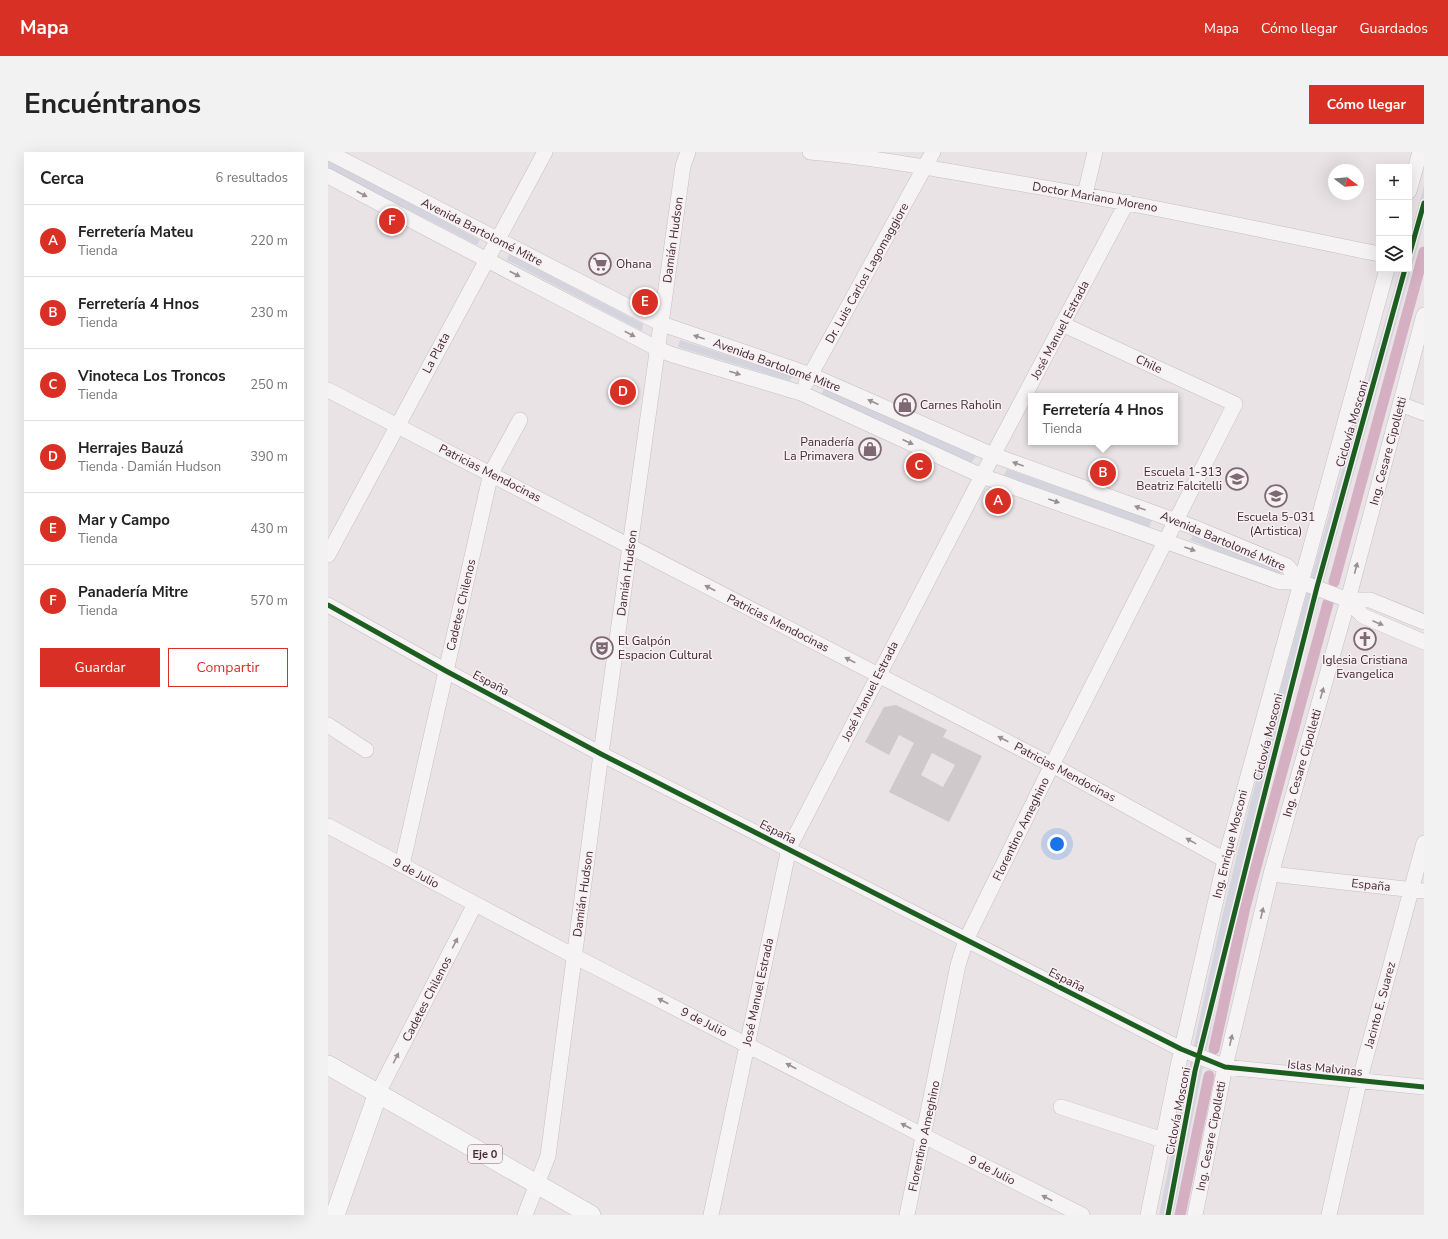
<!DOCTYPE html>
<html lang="es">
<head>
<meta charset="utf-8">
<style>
	:root { --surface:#fff; --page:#f2f2f2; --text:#222; --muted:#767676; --line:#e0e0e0; --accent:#d93025 }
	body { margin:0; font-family:"Nunito Sans",sans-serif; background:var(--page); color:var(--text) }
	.controls { position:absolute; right:12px; top:12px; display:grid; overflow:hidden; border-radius:0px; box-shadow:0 4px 16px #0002 }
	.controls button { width:36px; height:36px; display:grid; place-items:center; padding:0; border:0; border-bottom:1px solid var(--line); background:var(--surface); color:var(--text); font:20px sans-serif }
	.compass { position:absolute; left:1000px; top:12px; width:36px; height:36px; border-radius:50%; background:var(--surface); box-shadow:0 4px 16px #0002; rotate:106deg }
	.you { position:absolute; left:729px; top:692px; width:14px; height:14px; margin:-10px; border:3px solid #fff; border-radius:50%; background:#1a73e8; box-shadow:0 0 0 6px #1a73e833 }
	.badge { display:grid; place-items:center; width:26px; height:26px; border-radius:50%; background:var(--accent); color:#fff; font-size:13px; font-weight:700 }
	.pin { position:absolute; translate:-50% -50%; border:2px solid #fff; box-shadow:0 1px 4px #0006 }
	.popup { position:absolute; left:700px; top:241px; width:150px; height:52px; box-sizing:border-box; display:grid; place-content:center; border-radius:0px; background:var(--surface); filter:drop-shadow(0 1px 3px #0005); font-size:13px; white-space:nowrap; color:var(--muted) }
	.popup b { font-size:15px; color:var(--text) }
	.popup::after { content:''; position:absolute; left:50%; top:100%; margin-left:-8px; border:8px solid transparent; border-top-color:var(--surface) }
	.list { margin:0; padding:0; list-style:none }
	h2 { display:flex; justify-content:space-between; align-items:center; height:52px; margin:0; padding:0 16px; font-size:17px }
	h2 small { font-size:13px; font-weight:400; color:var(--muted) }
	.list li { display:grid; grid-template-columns:26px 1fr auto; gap:12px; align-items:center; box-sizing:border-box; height:72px; padding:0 16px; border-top:1px solid var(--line) }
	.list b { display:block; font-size:15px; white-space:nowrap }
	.list p { margin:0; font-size:13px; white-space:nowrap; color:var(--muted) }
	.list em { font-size:13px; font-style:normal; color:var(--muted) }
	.actions { display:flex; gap:8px; padding:12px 16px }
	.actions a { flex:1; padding:9px 0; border:1px solid var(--accent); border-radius:0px; text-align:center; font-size:14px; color:var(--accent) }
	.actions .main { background:var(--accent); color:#fff }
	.icon { flex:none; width:22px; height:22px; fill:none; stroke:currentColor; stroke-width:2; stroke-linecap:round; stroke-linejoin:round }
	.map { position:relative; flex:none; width:1096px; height:1063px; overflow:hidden; border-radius:0px }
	header { display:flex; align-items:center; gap:24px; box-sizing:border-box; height:56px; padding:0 20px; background:var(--accent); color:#fff }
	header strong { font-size:19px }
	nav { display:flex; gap:22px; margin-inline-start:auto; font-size:14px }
	.intro { display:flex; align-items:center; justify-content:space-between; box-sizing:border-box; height:96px; padding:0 24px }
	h1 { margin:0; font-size:28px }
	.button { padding:10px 18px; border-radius:0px; background:var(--accent); color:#fff; font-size:14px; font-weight:700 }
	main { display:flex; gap:24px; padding:0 24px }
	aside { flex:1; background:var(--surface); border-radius:0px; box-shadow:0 4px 16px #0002 }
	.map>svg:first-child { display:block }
</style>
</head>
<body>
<header>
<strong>Mapa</strong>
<nav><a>Mapa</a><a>Cómo llegar</a><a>Guardados</a></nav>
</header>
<div class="intro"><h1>Encuéntranos</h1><a class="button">Cómo llegar</a></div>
<main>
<aside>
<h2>Cerca<small>6 resultados</small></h2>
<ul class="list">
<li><span class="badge">A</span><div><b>Ferretería Mateu</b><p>Tienda</p></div><em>220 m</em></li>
<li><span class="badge">B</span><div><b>Ferretería 4 Hnos</b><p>Tienda</p></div><em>230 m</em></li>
<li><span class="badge">C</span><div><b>Vinoteca Los Troncos</b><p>Tienda</p></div><em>250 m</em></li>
<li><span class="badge">D</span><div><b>Herrajes Bauzá</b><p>Tienda · Damián Hudson</p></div><em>390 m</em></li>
<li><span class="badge">E</span><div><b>Mar y Campo</b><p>Tienda</p></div><em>430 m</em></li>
<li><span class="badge">F</span><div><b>Panadería Mitre</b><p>Tienda</p></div><em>570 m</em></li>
</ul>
<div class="actions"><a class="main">Guardar</a><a>Compartir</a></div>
</aside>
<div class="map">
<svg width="1096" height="1063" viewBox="0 0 1096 1063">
	<rect width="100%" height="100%" fill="#e9e3e6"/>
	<path fill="#d3d4dd" d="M 0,8 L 152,88 L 149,93 L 0,16 Z
		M 1096,34 L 1096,71 C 1039,276 980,480 927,686 C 895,811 870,937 845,1063 L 831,1063 C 859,927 886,790 921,656 C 967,475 1021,296 1072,117 L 1081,117 L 1081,86 Z
		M 181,102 L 315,172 L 314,179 L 179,108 Z
		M 352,188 L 464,224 L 462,229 L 350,195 Z
		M 496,237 L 648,304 L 643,311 L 493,243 Z
		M 679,317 L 824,368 L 821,375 L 676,323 Z
		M 865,383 L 954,418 L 951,424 L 862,388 Z"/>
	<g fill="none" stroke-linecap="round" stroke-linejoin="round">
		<path stroke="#d5b0c2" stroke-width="11" d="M 1006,430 L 1096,100
			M 886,897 L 917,755 L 1000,451
			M 852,1063 L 881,924"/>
	</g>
	<path fill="#d0c9cc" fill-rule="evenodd" d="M 568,553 L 619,578 L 615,585 L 654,604 L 621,670 L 561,640 L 586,591 L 571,583 L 561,603 L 537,590 L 556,555 ZM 604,601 L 627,613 L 615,635 L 593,623 Z"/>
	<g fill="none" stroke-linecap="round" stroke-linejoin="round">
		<g stroke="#c5bfc1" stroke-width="16">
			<path id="minor" d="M 0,0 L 334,172 L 483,223 L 665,303 L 865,375 L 959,414 L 973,430
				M 482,0 C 545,5 608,17 671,28 C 798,49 924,76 1051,102
				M 0,24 L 92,73 L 330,197 L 345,203 L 473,241 L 654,324 L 952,430 L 973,430 L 1020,448 L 1042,448 L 1096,470
				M 1081,39 L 1092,0
				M 757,42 L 767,0
				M 478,231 L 605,0
				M 0,238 L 724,613 L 897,708
				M 1072,252 L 1096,261
				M 0,403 L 217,0
				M 1020,448 L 1035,464 L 1096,490
				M 0,453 L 118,519 L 273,602 L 853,897 L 897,915 L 1096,935
				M 0,573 L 38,598
				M 0,674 L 246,804 L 596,984 L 754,1063
				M 74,713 L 163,321 L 192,268
				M 943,722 L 1096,739
				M 50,941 L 147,752
				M 733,955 L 835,988
				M 197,1063 L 220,1004 L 273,602 L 355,14 L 360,0
				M 383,1063 L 461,696 L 654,324 L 799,50
				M 579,1063 L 630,813 L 638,788 L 724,613 L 907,252 L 734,172
				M 820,1063 L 850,914 L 897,708 L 1059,117
				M 867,1063 L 897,915 L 943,722 L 1020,448 L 1096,163
				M 1001,1063 L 1031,930 L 1096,691"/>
		</g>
		<g stroke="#c6bfc2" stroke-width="20">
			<path id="major" d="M 0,913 L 263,1063
				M 7,1063 L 50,941"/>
		</g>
		<use href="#minor" stroke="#f5f3f4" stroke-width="15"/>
		<use href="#major" stroke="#f7f6f7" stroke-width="19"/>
		<g stroke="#f8f1f4" stroke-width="8">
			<path id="cycleway" d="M 1081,104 L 1096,51
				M 0,453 L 118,519 L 273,602 L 853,897 L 897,915 L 1096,935
				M 840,1063 L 867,919 L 923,695 L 989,435 L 1077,117"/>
		</g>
		<use href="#cycleway" stroke="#1b5e20" stroke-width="5"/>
	</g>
	<defs><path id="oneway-solid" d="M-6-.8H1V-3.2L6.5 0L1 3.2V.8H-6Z"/></defs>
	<g fill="#9c8e94">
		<use href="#oneway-solid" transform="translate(34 42) rotate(28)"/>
		<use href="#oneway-solid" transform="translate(187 122) rotate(28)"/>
		<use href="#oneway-solid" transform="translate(302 182) rotate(28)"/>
		<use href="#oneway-solid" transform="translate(371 185) rotate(-161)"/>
		<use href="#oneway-solid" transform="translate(407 221) rotate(17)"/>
		<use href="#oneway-solid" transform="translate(545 250) rotate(-156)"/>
		<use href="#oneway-solid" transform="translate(580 290) rotate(24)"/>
		<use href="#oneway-solid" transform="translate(690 312) rotate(-160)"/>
		<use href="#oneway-solid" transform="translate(726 349) rotate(19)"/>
		<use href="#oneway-solid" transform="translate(812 356) rotate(-160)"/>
		<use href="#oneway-solid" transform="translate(862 397) rotate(20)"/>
		<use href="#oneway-solid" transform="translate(1028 416) rotate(-75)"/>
		<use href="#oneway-solid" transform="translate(382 436) rotate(-153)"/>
		<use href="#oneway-solid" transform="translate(1050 471) rotate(23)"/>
		<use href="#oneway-solid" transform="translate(522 508) rotate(-153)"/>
		<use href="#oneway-solid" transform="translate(994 541) rotate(-74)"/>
		<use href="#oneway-solid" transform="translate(675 587) rotate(-153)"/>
		<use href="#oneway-solid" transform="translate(863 689) rotate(-151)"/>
		<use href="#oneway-solid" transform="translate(934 761) rotate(-77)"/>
		<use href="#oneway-solid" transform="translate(127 791) rotate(-63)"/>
		<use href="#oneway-solid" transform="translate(335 849) rotate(-153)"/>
		<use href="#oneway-solid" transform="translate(903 888) rotate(-77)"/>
		<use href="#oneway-solid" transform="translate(68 906) rotate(-63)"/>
		<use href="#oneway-solid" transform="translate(463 914) rotate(-152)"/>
		<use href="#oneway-solid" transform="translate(578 974) rotate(-152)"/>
		<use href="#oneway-solid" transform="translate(719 1046) rotate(-153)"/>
	</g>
	<defs>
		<g id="supermarket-ring" transform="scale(1.15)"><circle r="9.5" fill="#f8f1f4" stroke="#7e6972" stroke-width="1.5"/><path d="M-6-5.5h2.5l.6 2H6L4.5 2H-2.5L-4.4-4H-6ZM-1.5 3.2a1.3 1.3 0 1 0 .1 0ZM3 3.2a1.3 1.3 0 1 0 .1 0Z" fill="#7e6972"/></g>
		<g id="shop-ring" transform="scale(1.15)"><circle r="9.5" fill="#f8f1f4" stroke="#7e6972" stroke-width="1.5"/><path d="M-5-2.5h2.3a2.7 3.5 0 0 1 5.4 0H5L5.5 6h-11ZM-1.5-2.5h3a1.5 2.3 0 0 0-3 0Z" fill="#7e6972"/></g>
		<g id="school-ring" transform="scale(1.15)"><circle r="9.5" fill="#f8f1f4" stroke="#7e6972" stroke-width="1.5"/><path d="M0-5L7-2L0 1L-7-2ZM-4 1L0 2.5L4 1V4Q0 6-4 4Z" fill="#7e6972"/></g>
		<g id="church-ring" transform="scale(1.15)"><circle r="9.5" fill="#f8f1f4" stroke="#7e6972" stroke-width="1.5"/><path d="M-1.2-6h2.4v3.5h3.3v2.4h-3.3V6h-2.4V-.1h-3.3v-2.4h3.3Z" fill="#7e6972"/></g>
		<g id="theatre-ring" transform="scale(1.15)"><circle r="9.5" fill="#f8f1f4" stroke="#7e6972" stroke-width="1.5"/><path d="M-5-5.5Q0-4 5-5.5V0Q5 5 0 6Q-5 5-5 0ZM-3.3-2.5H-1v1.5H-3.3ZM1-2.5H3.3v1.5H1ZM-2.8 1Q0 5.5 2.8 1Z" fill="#7e6972"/></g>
	</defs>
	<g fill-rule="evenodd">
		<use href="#supermarket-ring" x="272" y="112"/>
		<use href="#shop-ring" x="577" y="253"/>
		<use href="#shop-ring" x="542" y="297"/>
		<use href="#school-ring" x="909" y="327"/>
		<use href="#school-ring" x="948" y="344"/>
		<use href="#church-ring" x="1037" y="487"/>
		<use href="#theatre-ring" x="274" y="496"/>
	</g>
	<g text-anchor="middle" stroke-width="3" stroke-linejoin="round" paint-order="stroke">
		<rect fill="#f8f1f4" stroke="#7a646d" stroke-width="1" x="140" y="993" width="34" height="18" rx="3"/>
		<g font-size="11" font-weight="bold" fill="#442833">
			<text x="157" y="1006">Eje 0</text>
		</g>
		<g font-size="12" fill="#442833" stroke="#f8f1f4">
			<text transform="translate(767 45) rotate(10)" y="4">Doctor Mariano Moreno</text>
			<text transform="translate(154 80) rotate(27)" y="4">Avenida Bartolomé Mitre</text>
			<text transform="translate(345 88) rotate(-82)" y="4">Damián Hudson</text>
			<text transform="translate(539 121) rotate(-61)" y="4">Dr. Luis Carlos Lagomaggiore</text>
			<text transform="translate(732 178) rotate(-62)" y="4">José Manuel Estrada</text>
			<text transform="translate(108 201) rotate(-62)" y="4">La Plata</text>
			<text transform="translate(821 212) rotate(25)" y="4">Chile</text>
			<text transform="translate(449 213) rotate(20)" y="4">Avenida Bartolomé Mitre</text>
			<text transform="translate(1024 272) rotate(-74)" y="4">Ciclovía Mosconi</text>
			<text transform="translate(1060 299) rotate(-75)" y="4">Ing. Cesare Cipolletti</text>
			<text transform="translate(162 321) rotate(27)" y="4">Patricias Mendocinas</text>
			<text transform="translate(895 389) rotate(23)" y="4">Avenida Bartolomé Mitre</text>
			<text transform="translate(299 421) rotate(-82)" y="4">Damián Hudson</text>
			<text transform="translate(133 453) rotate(-77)" y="4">Cadetes Chilenos</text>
			<text transform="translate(450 471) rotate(27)" y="4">Patricias Mendocinas</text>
			<text transform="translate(163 531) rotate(28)" y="4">España</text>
			<text transform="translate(542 539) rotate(-63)" y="4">José Manuel Estrada</text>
			<text transform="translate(940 585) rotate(-76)" y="4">Ciclovía Mosconi</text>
			<text transform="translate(974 611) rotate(-74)" y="4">Ing. Cesare Cipolletti</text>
			<text transform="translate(737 620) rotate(28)" y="4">Patricias Mendocinas</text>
			<text transform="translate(693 677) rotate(-64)" y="4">Florentino Ameghino</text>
			<text transform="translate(450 680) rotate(27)" y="4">España</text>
			<text transform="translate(902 692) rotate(-76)" y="4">Ing. Enrique Mosconi</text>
			<text transform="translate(88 721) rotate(28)" y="4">9 de Julio</text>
			<text transform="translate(1043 733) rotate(6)" y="4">España</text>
			<text transform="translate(255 742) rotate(-82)" y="4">Damián Hudson</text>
			<text transform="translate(739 828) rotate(27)" y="4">España</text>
			<text transform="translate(430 840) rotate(-78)" y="4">José Manuel Estrada</text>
			<text transform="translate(99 847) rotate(-63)" y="4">Cadetes Chilenos</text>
			<text transform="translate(1052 853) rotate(-75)" y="4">Jacinto E. Suarez</text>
			<text transform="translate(376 870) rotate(27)" y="4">9 de Julio</text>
			<text transform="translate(997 916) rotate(6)" y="4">Islas Malvinas</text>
			<text transform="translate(850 959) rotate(-79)" y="4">Ciclovía Mosconi</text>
			<text transform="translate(596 984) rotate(-78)" y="4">Florentino Ameghino</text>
			<text transform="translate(883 984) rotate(-79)" y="4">Ing. Cesare Cipolletti</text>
			<text transform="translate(664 1018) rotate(27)" y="4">9 de Julio</text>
		</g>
		<g font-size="12" fill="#442833" stroke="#f8f1f4" text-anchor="start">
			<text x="288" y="116">Ohana</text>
			<text x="592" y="257">Carnes Raholin</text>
			<text x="526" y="294" text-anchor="end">Panadería<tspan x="526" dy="14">La Primavera</tspan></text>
			<text x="894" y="324" text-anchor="end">Escuela 1-313<tspan x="894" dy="14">Beatriz Falcitelli</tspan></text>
			<text x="948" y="369" text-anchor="middle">Escuela 5-031<tspan x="948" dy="14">(Artistica)</tspan></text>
			<text x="290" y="493">El Galpón<tspan x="290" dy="14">Espacion Cultural</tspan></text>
			<text x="1037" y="512" text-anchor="middle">Iglesia Cristiana<tspan x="1037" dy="14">Evangelica</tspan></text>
		</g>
	</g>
</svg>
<div class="controls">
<button>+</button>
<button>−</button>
<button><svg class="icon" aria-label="layers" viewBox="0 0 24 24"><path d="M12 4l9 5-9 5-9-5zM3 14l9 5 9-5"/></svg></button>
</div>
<svg class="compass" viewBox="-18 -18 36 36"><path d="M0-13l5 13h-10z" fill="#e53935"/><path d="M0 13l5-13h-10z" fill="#767676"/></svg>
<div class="you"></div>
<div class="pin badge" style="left:670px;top:349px">A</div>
<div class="pin badge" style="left:775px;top:321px">B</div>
<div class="popup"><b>Ferretería 4 Hnos</b>Tienda</div>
<div class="pin badge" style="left:591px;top:314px">C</div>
<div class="pin badge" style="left:295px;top:240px">D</div>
<div class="pin badge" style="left:317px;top:150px">E</div>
<div class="pin badge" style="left:64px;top:69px">F</div>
</div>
</main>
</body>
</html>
